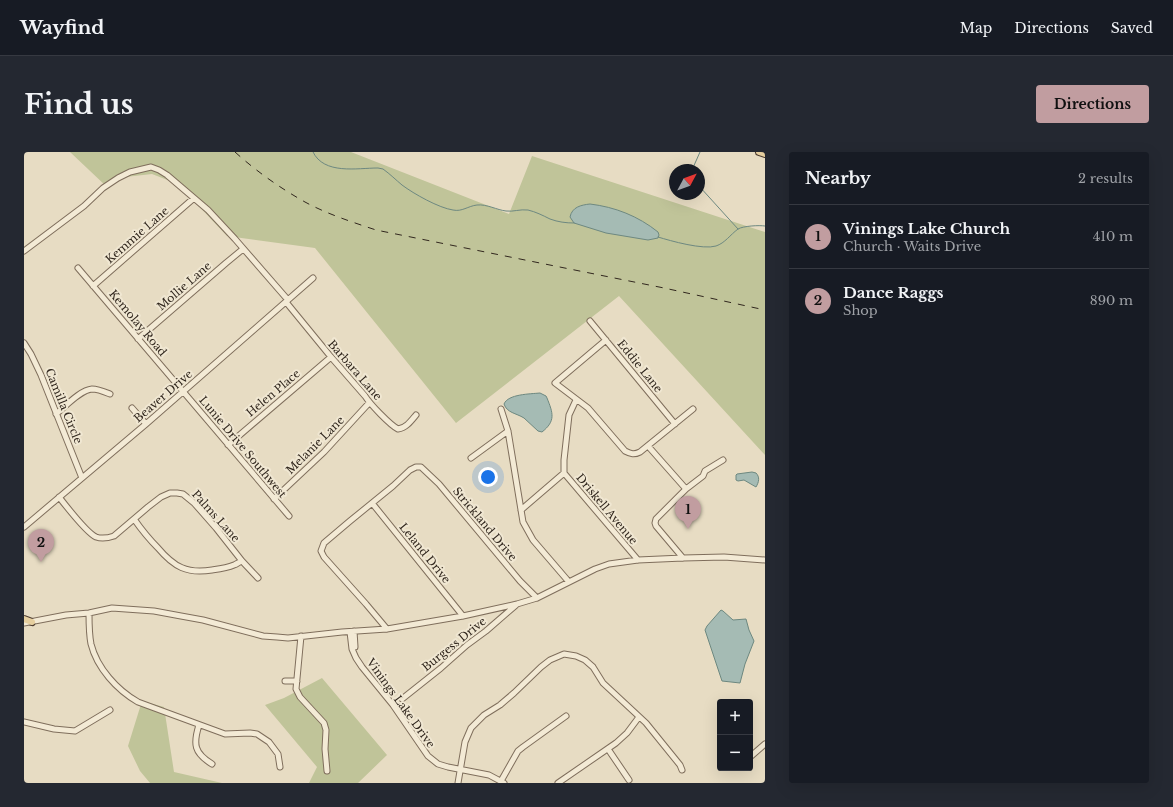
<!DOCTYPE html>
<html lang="en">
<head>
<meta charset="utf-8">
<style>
	:root { --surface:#171b24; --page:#242831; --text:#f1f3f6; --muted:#9ea1a6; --line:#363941; --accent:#c19da0 }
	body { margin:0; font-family:"Libre Baskerville",serif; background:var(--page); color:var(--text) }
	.controls { position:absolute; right:12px; bottom:12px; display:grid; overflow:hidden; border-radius:4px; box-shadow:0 4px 16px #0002 }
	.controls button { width:36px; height:36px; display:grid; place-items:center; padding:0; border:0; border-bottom:1px solid var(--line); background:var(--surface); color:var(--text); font:20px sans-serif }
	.compass { position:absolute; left:645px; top:12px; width:36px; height:36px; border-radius:50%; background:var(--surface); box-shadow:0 4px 16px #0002; rotate:49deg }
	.you { position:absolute; left:464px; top:325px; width:14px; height:14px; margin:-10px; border:3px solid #fff; border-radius:50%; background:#1a73e8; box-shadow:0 0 0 6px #1a73e833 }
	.badge { display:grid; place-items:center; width:26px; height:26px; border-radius:50%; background:var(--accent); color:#111; font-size:13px; font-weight:700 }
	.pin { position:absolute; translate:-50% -33px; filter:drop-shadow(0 1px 2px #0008) }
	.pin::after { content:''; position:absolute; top:21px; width:14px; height:12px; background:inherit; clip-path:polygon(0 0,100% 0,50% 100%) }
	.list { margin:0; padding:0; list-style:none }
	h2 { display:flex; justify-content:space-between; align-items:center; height:52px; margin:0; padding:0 16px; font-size:17px }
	h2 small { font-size:13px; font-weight:400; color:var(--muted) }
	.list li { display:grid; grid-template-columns:26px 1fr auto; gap:12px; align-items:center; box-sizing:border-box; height:64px; padding:0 16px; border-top:1px solid var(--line) }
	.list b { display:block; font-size:15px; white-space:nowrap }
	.list p { margin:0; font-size:13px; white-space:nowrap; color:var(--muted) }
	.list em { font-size:13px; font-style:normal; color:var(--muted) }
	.map { position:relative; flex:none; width:741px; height:631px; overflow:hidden; border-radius:4px }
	header { display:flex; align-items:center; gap:24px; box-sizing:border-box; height:56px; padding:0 20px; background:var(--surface); border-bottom:1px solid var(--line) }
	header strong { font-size:19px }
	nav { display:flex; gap:22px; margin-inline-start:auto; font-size:14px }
	.intro { display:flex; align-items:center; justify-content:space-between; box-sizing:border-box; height:96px; padding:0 24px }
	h1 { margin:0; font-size:28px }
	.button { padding:10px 18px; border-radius:4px; background:var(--accent); color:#111; font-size:14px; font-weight:700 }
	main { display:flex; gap:24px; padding:0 24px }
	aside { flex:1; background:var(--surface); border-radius:4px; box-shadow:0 4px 16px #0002 }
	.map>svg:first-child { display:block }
</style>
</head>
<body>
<header>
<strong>Wayfind</strong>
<nav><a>Map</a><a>Directions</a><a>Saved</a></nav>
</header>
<div class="intro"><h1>Find us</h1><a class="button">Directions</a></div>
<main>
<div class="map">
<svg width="741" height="631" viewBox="0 0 741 631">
	<rect width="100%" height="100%" fill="#e7dcc3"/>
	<path fill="#c0c499" d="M 46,0 L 327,0 L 485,62 L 508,4 L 741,80 L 741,303 L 595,144 L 432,271 L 291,96 L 203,84 L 169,48 L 146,29 L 128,22 L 101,25 L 83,35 Z
		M 298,526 L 363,603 L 334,631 L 285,631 L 293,615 L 241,553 L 260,546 Z
		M 118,549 L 140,555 L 150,620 L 198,631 L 126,631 L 116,619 L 104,594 Z"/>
	<path fill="#a5bbb4" stroke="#6d8880" d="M 566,52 C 591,55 614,64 634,80 L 635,83 L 634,86 L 624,88 L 582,81 L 550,71 L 546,65 C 548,55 557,53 566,52 Z
		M 516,241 L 522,244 L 523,246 C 529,261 532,269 518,280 L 514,279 C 509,275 505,270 500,266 C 492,261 483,261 480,252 C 484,242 506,242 516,241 Z
		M 728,320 L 732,321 C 736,325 735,330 732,335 L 720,328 L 714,329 L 712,328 L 712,323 L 713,322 Z
		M 697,458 L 699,459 L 709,468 L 722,467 L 725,478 L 730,489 L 721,512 L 716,531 L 698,529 L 681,478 L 683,474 Z"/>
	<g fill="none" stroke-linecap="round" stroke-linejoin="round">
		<path stroke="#6d8880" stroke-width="1" d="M 289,0 C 300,23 333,16 354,16 L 359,17 C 366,22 372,28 378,33 C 390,42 415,56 429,58 C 438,60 444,54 453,53 C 463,52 473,58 482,59 C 489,60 496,57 504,58 C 512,60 518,63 526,67 C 534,70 542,71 550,71
			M 668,18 L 676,0
			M 675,34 L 714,77
			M 634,85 C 647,89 679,98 692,94 C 701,91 706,83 714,77 C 719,74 735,73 741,74"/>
		<g stroke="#7f6e5c" stroke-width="7">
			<path id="minor" d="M 0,99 L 60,54 L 79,36 L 94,26 L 106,20 L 127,15 L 135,18 L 143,23 L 184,58 L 211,87 L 264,148
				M 54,116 L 265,364
				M 69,134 L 170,46
				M 262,150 L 307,205 L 341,244 C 346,252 366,273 374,277 C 382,276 387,269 392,263
				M 566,169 L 651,272
				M 114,187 L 202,111 L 219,97
				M 582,188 L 531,231 L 564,256 L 601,299 C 607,302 610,303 616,300 L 669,257
				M 0,191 L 7,202 L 17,223 L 58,326
				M 552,248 L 545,263 L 540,308 L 540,321 L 614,408
				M 108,256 L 122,272
				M 477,257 L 484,279 L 499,370 L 509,388 L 545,430
				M 32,262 C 41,255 56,238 68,237 C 74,237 81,240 86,242
				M 204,293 L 307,205
				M 624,294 L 662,337
				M 447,306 L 484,279
				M 35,345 C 42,354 63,381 72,385 C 78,387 84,386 90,384 L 124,355 L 137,345 L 146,341 L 153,341 L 159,342 L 170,351 L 192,376 L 218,409 L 234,426
				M 250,347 L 300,300 L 345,251
				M 348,351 L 439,464
				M 497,358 L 540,321
				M 110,367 C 117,377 125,387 134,396 C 150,415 163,422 188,418 C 195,417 203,416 210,413 C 213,412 215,410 218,409
				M 0,375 L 122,272 L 289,126
				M 659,406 L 632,374 L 631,371 L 632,367 L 662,337 L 679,324 L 681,319 L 699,308
				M 65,461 C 65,471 65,482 67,492 C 73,516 93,538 114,550 L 201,582 L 226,581 L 233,582 L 245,590 L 254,602 L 256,615
				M 0,471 L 42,463 L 65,461 L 88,456 L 130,459 L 157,464 L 179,468 L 239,484 L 253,485 L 264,486 L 318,480 L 363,477 L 439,464 L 493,452 L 513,446 L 571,417 L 585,412 L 614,408 L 659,406 L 700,405 L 741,408
				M 363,477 L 342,452 L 300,405 L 297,399 L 300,391 L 326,369 L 369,334 L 386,318 L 392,315 L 397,315 L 415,332 L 496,429 L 513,446
				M 330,479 L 331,495
				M 326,480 L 328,497 L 332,506 L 338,515 L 369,553 L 404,604 L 414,612 L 424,615 L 465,623 L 480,631
				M 277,484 L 272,537 L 276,545 L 300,571 L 302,578 L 301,597 L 303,619
				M 261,529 L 273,529
				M 378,547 L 417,516 L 443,493 L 462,479 L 492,453
				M 0,570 L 30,577 L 51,579 L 86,558
				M 175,573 C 169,592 170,601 188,612
				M 584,597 L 605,628
				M 726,605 L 741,592
				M 477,629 L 494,599 L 499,595 L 542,564
				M 434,631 L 441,590 L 447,576 L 460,563 L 476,553 L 490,541 L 517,515 L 526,508 L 540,502 L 552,504 L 561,508 L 569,515 L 579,531 L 622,571 L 656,613 L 658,618
				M 534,631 L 592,591 L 603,581 L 615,565"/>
		</g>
		<g stroke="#4e3d30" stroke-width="8">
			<path id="major" d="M 735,0 L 741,2
				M 0,467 L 8,470"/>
		</g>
		<use href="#minor" stroke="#f3ead5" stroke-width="5"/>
		<use href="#major" stroke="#e6cf9f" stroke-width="6"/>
		<path stroke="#31271e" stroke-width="1" stroke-dasharray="7 7" stroke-linecap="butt" d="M 211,0 C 232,19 256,36 281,50 C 303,62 328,70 352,78 L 640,136 L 741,158"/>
	</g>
	<g text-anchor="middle" stroke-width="4" stroke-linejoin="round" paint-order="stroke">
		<g font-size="11" fill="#31271e" stroke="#f0e7d2">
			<text transform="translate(113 83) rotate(-41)" y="4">Kemmie Lane</text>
			<text transform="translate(160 134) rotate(-41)" y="4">Mollie Lane</text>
			<text transform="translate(114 171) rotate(50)" y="4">Kemolay Road</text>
			<text transform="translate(616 214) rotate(51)" y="4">Eddie Lane</text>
			<text transform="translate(331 218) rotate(49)" y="4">Barbara Lane</text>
			<text transform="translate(249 241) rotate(-40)" y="4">Helen Place</text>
			<text transform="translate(139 244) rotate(-41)" y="4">Beaver Drive</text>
			<text transform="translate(40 254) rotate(68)" y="4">Camilla Circle</text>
			<text transform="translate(291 293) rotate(-45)" y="4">Melanie Lane</text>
			<text transform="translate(219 295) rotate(50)" y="4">Lunie Drive Southwest</text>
			<text transform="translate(583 357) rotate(50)" y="4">Driskell Avenue</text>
			<text transform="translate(192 364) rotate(48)" y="4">Palms Lane</text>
			<text transform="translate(461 372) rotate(50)" y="4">Strickland Drive</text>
			<text transform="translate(401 401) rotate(51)" y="4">Leland Drive</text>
			<text transform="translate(430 492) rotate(-39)" y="4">Burgess Drive</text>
			<text transform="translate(377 551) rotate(54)" y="4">Vinings Lake Drive</text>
		</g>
	</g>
</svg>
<div class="controls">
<button>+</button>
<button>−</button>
</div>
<svg class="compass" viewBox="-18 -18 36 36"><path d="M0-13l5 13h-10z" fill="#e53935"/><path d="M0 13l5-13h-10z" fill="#9ea1a6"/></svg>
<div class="you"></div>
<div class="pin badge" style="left:664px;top:377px">1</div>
<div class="pin badge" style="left:17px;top:410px">2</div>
</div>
<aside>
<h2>Nearby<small>2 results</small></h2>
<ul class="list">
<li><span class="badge">1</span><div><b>Vinings Lake Church</b><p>Church · Waits Drive</p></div><em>410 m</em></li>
<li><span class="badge">2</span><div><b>Dance Raggs</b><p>Shop</p></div><em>890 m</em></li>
</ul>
</aside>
</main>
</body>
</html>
